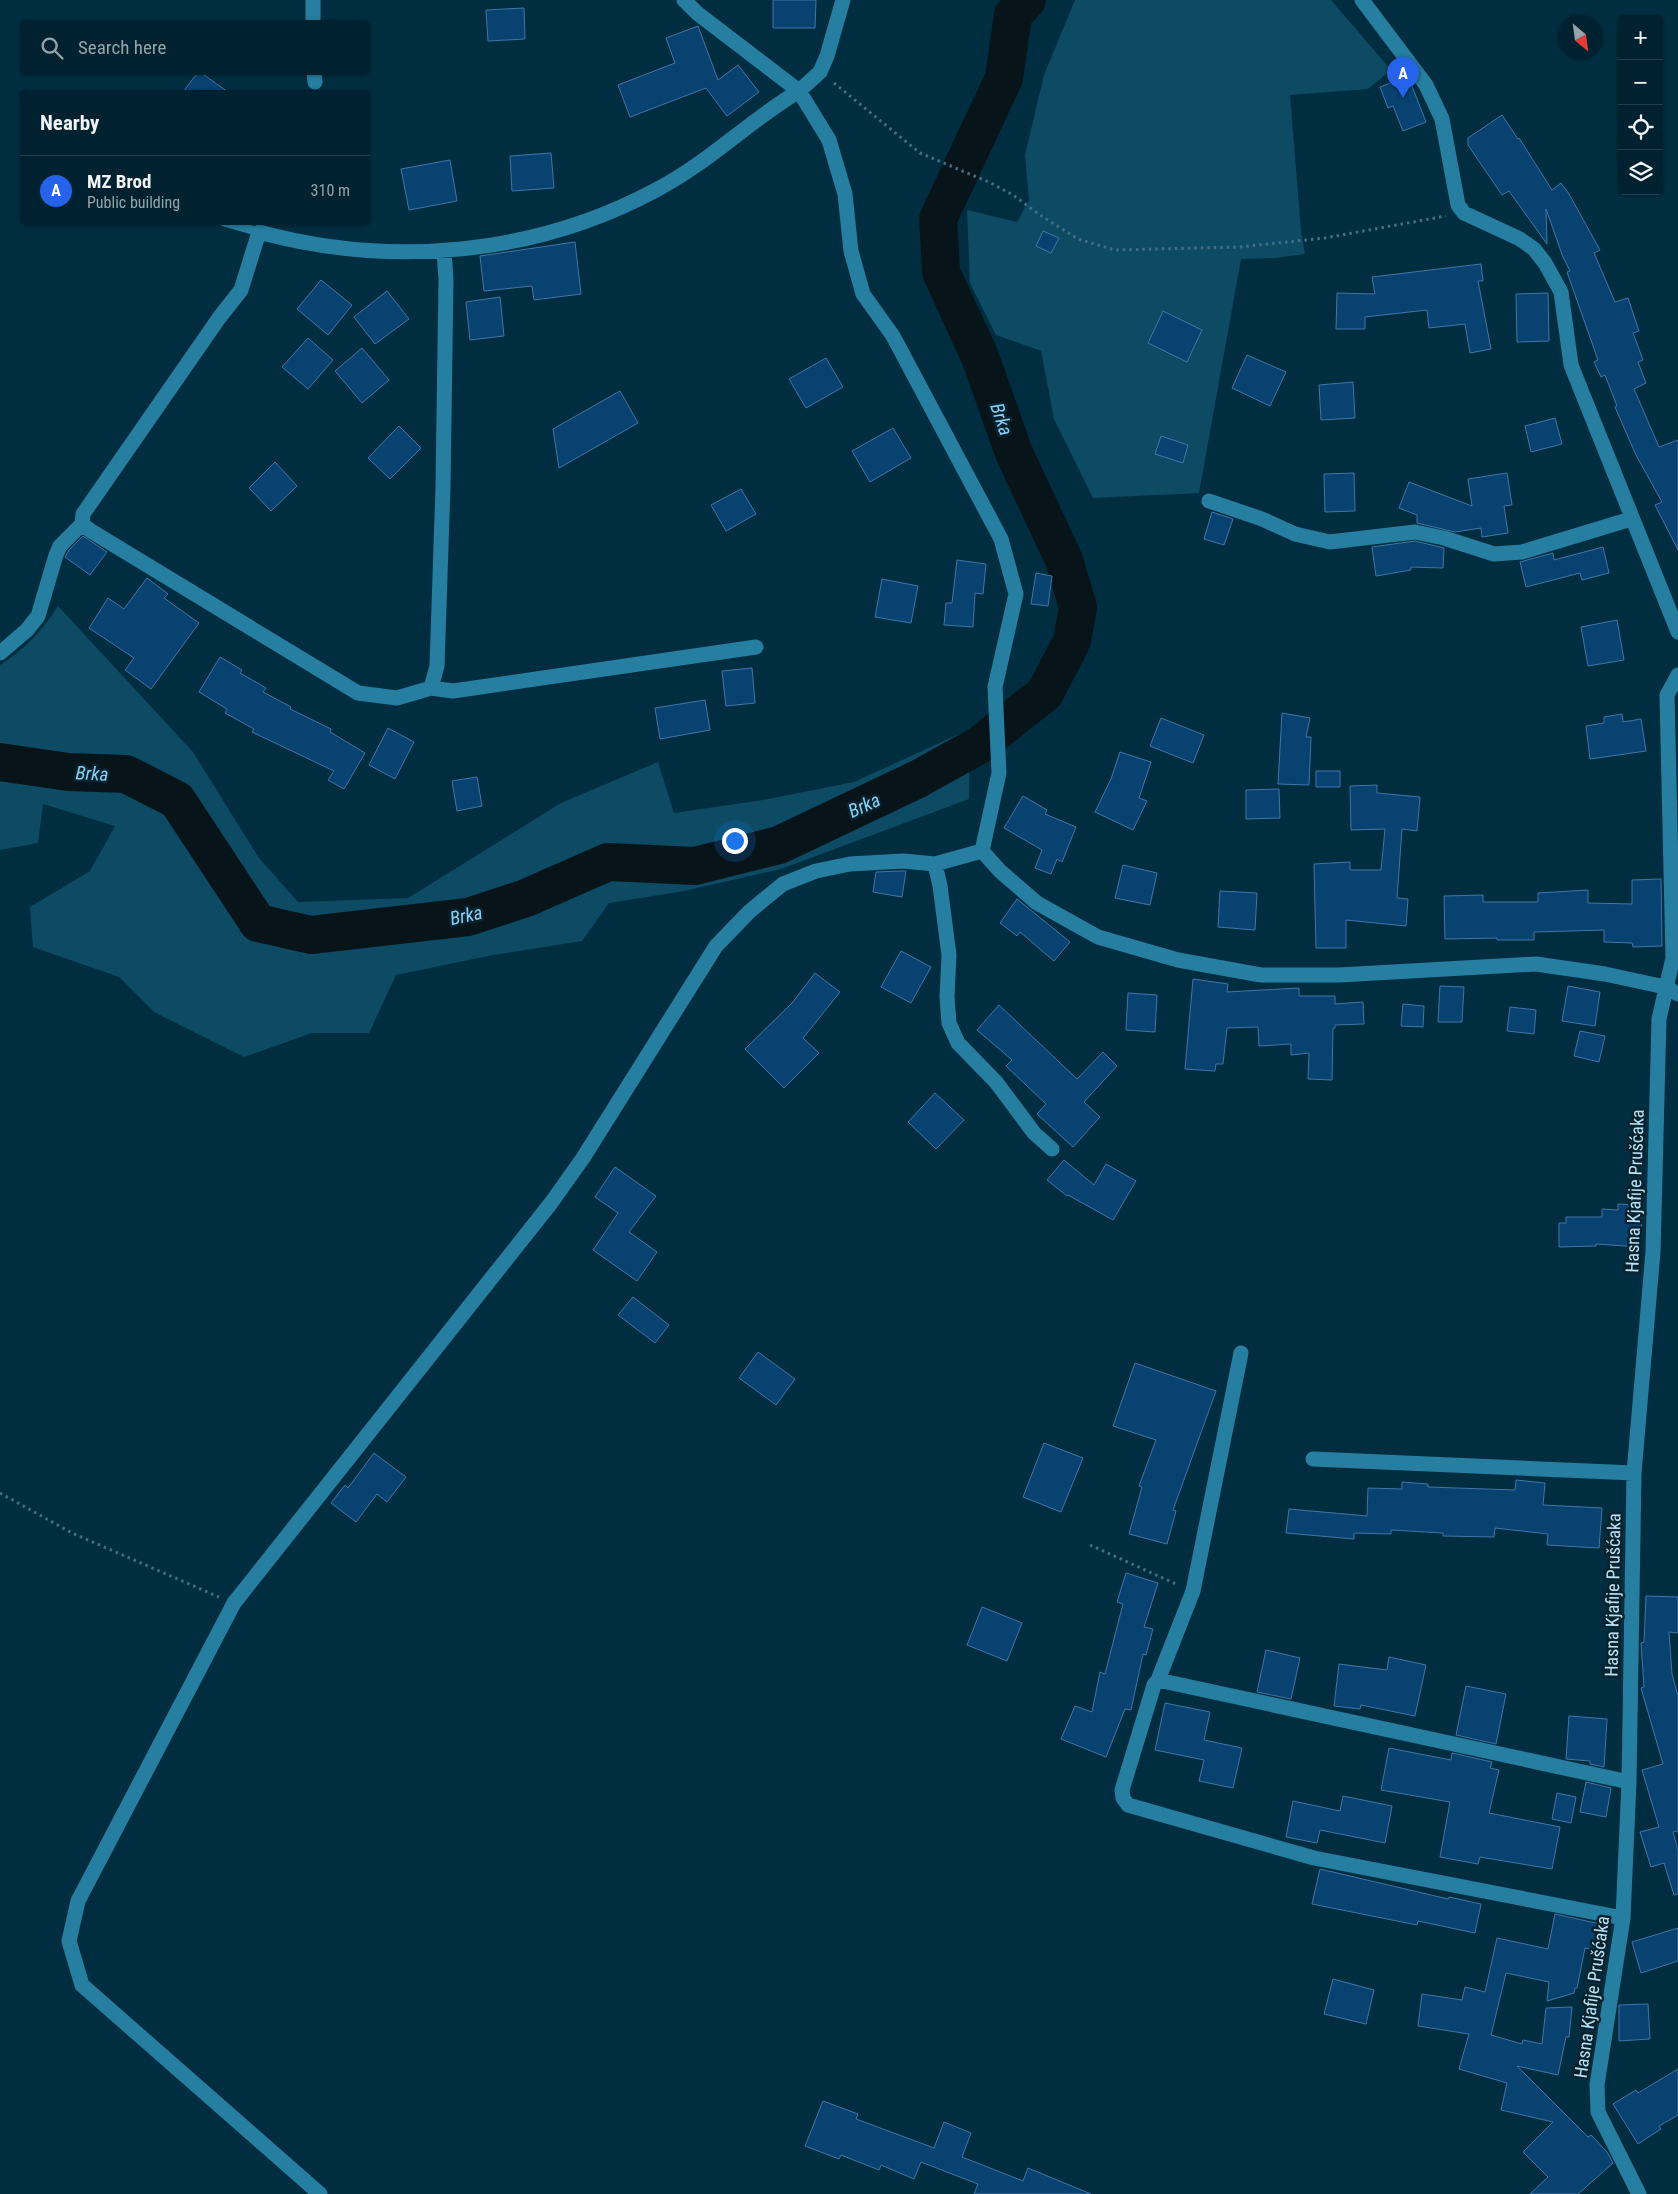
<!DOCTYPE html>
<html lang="en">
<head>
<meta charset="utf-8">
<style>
	:root { --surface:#002230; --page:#0a2a38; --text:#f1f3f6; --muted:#95a4ab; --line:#223f4c; --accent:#2563eb }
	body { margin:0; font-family:"Roboto Condensed",sans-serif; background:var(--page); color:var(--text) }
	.controls { position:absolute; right:15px; top:15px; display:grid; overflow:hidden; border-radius:5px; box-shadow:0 1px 4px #0004 }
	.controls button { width:45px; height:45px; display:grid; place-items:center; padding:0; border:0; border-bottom:1px solid var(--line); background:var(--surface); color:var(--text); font:25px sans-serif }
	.compass { position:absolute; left:1558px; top:15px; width:45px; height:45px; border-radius:50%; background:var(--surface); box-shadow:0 1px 4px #0004; rotate:151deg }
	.you { position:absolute; left:734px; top:840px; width:18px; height:18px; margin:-12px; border:4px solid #fff; border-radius:50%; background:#1a73e8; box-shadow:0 0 0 8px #1a73e833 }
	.badge { display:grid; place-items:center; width:32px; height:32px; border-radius:50%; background:var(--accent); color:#fff; font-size:16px; font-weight:700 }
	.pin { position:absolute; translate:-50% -41px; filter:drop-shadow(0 1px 2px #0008) }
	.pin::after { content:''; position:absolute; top:26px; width:18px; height:15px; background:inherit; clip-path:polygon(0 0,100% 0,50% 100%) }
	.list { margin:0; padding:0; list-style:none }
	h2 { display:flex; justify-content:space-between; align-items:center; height:65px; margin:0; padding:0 20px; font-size:21px }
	h2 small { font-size:16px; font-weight:400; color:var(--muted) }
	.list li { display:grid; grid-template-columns:32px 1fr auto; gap:15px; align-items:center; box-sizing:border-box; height:70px; padding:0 20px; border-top:1px solid var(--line) }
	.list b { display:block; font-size:19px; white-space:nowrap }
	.list p { margin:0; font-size:16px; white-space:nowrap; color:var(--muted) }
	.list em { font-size:16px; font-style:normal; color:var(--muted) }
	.icon { flex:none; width:28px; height:28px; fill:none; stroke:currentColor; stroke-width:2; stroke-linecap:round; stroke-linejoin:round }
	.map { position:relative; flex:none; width:1678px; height:2194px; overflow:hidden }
	.search { position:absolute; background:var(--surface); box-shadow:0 1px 4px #0004; left:20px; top:20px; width:350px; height:55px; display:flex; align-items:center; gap:12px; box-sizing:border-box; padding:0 18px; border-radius:5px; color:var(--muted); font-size:19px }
	.panel { position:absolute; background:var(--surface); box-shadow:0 1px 4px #0004; left:20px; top:90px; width:350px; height:135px; border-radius:5px }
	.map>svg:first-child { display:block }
</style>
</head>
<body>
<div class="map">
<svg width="1678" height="2194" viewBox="0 0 1678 2194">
	<rect width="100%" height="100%" fill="#002e40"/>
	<path fill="#0c4b63" d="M 1075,0 L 1331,0 L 1391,70 L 1368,89 L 1290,95 L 1301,231 L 1305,254 L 1275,258 L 1241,259 L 1199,493 L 1093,498 L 1054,419 L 1041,351 L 996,335 L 970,283 L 967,210 L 1017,222 L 1029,200 L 1025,155 L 1044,75 Z
		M 58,606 L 193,752 L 259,858 L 298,902 L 408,898 L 561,803 L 658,762 L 674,813 L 763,800 L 854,782 L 970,729 L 969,799 L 781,869 L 684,891 L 609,903 L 582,941 L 493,955 L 396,975 L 369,1033 L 312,1033 L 244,1057 L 154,1012 L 119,977 L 33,947 L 30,907 L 90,871 L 115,826 L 43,804 L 38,843 L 0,850 L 0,665 C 25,649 42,631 58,606 Z"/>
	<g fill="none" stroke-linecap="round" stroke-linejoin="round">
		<path stroke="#07151b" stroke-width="38" d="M 0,762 L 68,772 L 126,774 L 177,800 L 258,923 L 311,935 L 468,917 L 526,898 L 608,862 L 695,866 L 779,845 L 918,779 L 981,744 L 1045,693 L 1072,641 L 1078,607 L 1064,560 L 1014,453 L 980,357 L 941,272 L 938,219 L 1004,78 L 1013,15 L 1027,0"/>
	</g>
	<path fill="#084271" stroke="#4175a7" d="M 773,0 L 816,0 L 815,28 L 773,28 Z
		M 524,8 L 525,39 L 488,41 L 486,10 Z
		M 698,26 L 718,80 L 738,65 L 759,92 L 727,116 L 706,88 L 630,117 L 618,85 L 675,63 L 666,38 Z
		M 198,72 L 200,72 L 228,92 L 183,92 Z
		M 1408,76 L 1426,122 L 1403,131 L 1393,106 L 1388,108 L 1380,87 Z
		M 1502,115 L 1518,139 L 1519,138 L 1552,190 L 1561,183 L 1569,194 L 1600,250 L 1594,253 L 1615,302 L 1628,298 L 1639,331 L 1633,333 L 1643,360 L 1638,362 L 1646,383 L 1634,389 L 1659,447 L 1678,440 L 1678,550 L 1655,505 L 1662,502 L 1636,455 L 1615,407 L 1617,406 L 1605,375 L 1601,377 L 1594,362 L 1598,360 L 1567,272 L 1570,271 L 1563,257 L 1546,209 L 1547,244 L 1509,191 L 1502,195 L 1468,145 L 1468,138 Z
		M 551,153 L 554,188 L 512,191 L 510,156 Z
		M 450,160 L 457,201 L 409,210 L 401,169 Z
		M 1043,231 L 1059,238 L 1051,253 L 1036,246 Z
		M 575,242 L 581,294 L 534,300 L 532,286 L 484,291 L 480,256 Z
		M 1481,264 L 1483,281 L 1478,281 L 1491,349 L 1470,353 L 1465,324 L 1429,328 L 1427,310 L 1365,317 L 1365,329 L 1336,329 L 1337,293 L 1375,294 L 1372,277 Z
		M 321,280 L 352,305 L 328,335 L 297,309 Z
		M 387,291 L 409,319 L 375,344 L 354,317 Z
		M 1548,293 L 1549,341 L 1517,342 L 1516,294 Z
		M 500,297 L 504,336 L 470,340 L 466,302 Z
		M 1163,311 L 1202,330 L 1187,362 L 1148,343 Z
		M 308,338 L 333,360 L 308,389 L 282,367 Z
		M 362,348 L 389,380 L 362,403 L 335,371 Z
		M 1247,355 L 1286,372 L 1270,406 L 1232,388 Z
		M 826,358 L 843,387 L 806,408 L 789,379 Z
		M 1353,382 L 1355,418 L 1321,420 L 1319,385 Z
		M 620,391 L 638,423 L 559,468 L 553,429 Z
		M 1555,418 L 1562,444 L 1531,452 L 1525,426 Z
		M 399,426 L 421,448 L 390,479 L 368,458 Z
		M 893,428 L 911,458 L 870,482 L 852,451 Z
		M 1161,436 L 1188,445 L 1183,463 L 1155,454 Z
		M 275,462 L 297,486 L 271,511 L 249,488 Z
		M 1354,473 L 1355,511 L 1325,512 L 1324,474 Z
		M 1507,473 L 1512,505 L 1504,506 L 1508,533 L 1482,537 L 1481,528 L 1455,532 L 1417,523 L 1417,515 L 1399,508 L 1409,482 L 1472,506 L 1468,479 Z
		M 741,489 L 756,514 L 726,531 L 711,505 Z
		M 1212,512 L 1233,519 L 1224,545 L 1204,539 Z
		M 83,536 L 107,552 L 90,575 L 65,557 L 69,550 Z
		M 1415,541 L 1444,548 L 1443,568 L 1411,567 L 1411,570 L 1376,576 L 1372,547 Z
		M 1603,547 L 1609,573 L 1582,580 L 1580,573 L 1526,587 L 1520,562 L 1553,553 L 1554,560 Z
		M 957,560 L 986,564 L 983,594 L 975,593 L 973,627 L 944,625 L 946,603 L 952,603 Z
		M 1036,573 L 1052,576 L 1048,606 L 1031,604 Z
		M 147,578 L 168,594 L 164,598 L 199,623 L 151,689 L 125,670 L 134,658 L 89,628 L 108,598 L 124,609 Z
		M 882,579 L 918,586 L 911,623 L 875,617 Z
		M 1617,620 L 1624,660 L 1588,666 L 1581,627 Z
		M 220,657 L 242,670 L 240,673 L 266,688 L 263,692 L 291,707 L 290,709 L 331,729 L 330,732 L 365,753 L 344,789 L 328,780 L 334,771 L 252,732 L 254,729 L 225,713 L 227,709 L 199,692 Z
		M 752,668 L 755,703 L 726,706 L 722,671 Z
		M 705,700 L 710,730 L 660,739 L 655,708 Z
		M 1282,713 L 1310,718 L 1306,737 L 1311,737 L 1309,785 L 1278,784 Z
		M 1622,714 L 1623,722 L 1641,719 L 1646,751 L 1590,759 L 1586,726 L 1604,723 L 1604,717 Z
		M 1161,718 L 1204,735 L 1193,763 L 1150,746 Z
		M 388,728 L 414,742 L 395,779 L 369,765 Z
		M 1120,752 L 1151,762 L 1139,798 L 1147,801 L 1133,830 L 1095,812 L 1111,779 Z
		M 1316,771 L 1340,771 L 1340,787 L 1316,787 Z
		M 477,777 L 482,806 L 457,811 L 452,781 Z
		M 1377,785 L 1377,793 L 1420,797 L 1417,831 L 1402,829 L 1397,898 L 1408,899 L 1406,926 L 1346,920 L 1346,948 L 1316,948 L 1314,864 L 1350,862 L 1350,870 L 1381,870 L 1385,829 L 1351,830 L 1350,786 Z
		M 1279,789 L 1280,818 L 1246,819 L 1246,790 Z
		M 1023,796 L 1047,810 L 1045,814 L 1076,827 L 1062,862 L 1057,859 L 1051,874 L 1035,868 L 1042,850 L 1004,828 Z
		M 1123,865 L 1157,873 L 1150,905 L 1115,898 Z
		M 901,871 L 906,871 L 902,897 L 873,892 L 876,872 Z
		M 1661,879 L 1662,946 L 1633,947 L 1632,943 L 1604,942 L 1604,930 L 1534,932 L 1534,940 L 1497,940 L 1497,938 L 1445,939 L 1444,896 L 1483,895 L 1483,902 L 1538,902 L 1538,893 L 1588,890 L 1588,903 L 1632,904 L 1632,880 Z
		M 1220,891 L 1257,893 L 1255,930 L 1218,927 Z
		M 1017,899 L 1070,942 L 1054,961 L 1020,932 L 1017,936 L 1000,923 Z
		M 901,951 L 931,967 L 911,1003 L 881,987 Z
		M 815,973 L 840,992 L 803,1038 L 819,1053 L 784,1088 L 745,1049 L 792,1003 Z
		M 1193,979 L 1228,984 L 1227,992 L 1299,988 L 1299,996 L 1335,996 L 1335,1004 L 1363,1002 L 1364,1024 L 1335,1025 L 1335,1028 L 1333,1028 L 1332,1080 L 1308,1079 L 1309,1053 L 1291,1055 L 1291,1044 L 1259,1046 L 1258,1027 L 1227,1028 L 1223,1064 L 1216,1064 L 1215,1071 L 1185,1069 Z
		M 1440,986 L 1464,987 L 1462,1022 L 1438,1022 Z
		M 1568,986 L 1600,992 L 1595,1026 L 1562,1021 Z
		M 1128,993 L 1157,995 L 1155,1032 L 1126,1030 Z
		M 1403,1004 L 1424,1006 L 1423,1027 L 1401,1026 Z
		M 999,1005 L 1077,1079 L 1103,1052 L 1117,1066 L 1084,1102 L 1100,1117 L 1073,1147 L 1037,1114 L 1046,1104 L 1006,1066 L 1012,1060 L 977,1030 Z
		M 1510,1007 L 1536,1010 L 1534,1034 L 1507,1031 Z
		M 1580,1031 L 1605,1036 L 1599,1062 L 1574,1056 Z
		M 935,1093 L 964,1120 L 936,1149 L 908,1122 Z
		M 1064,1160 L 1094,1185 L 1106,1164 L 1136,1181 L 1113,1220 L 1068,1195 L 1067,1196 L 1047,1180 Z
		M 615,1167 L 656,1196 L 629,1232 L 657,1252 L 637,1281 L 593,1250 L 618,1213 L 595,1197 Z
		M 1618,1204 L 1636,1205 L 1635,1212 L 1642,1212 L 1640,1247 L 1596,1244 L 1596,1246 L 1559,1247 L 1559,1223 L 1566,1223 L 1566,1217 L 1602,1217 L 1602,1209 L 1618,1210 Z
		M 633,1297 L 669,1325 L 655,1343 L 618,1315 Z
		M 758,1352 L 795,1379 L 776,1405 L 739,1378 Z
		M 1135,1363 L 1216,1391 L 1173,1510 L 1176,1511 L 1167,1544 L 1129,1534 L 1142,1487 L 1139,1486 L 1156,1440 L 1113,1426 Z
		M 1044,1443 L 1083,1458 L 1061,1512 L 1023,1497 Z
		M 374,1453 L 406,1477 L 387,1502 L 377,1494 L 356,1522 L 331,1503 L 345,1485 L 348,1488 Z
		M 1516,1480 L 1545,1483 L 1543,1505 L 1602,1508 L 1599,1548 L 1547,1545 L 1548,1534 L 1495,1528 L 1494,1537 L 1443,1536 L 1443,1533 L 1391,1530 L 1391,1534 L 1354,1533 L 1354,1539 L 1286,1533 L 1289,1509 L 1367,1516 L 1368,1488 L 1402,1489 L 1402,1482 L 1428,1484 L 1428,1487 L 1515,1490 Z
		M 1126,1573 L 1158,1583 L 1144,1627 L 1153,1629 L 1146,1655 L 1143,1654 L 1131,1710 L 1125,1709 L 1106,1757 L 1061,1739 L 1075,1706 L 1092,1712 L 1100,1672 L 1105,1674 L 1123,1604 L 1117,1602 Z
		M 1646,1596 L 1678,1597 L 1678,1633 L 1669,1632 L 1672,1674 L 1678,1696 L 1678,1831 L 1673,1832 L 1678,1850 L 1678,1894 L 1674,1895 L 1664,1863 L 1651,1867 L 1640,1832 L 1659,1827 L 1642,1770 L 1663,1764 L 1641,1688 L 1644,1687 L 1641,1643 L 1644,1642 Z
		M 982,1607 L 1022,1623 L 1007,1661 L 967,1645 Z
		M 1266,1650 L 1300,1658 L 1291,1699 L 1257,1692 Z
		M 1389,1657 L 1426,1665 L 1415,1716 L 1361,1705 L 1360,1709 L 1334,1706 L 1339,1664 L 1387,1670 Z
		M 1466,1686 L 1506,1694 L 1496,1744 L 1456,1735 Z
		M 1165,1703 L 1210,1712 L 1204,1740 L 1242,1748 L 1233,1788 L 1199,1781 L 1204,1760 L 1155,1750 Z
		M 1569,1716 L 1607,1719 L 1604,1767 L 1590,1764 L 1590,1761 L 1566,1759 Z
		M 1389,1748 L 1451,1760 L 1452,1753 L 1492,1762 L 1490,1768 L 1499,1770 L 1489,1813 L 1560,1827 L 1552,1869 L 1480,1857 L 1478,1864 L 1440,1857 L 1450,1802 L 1381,1790 Z
		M 1586,1782 L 1611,1788 L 1606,1817 L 1580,1812 Z
		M 1557,1793 L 1576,1797 L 1571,1823 L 1552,1819 Z
		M 1343,1796 L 1392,1806 L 1385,1843 L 1320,1830 L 1317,1843 L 1286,1837 L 1293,1801 L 1340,1811 Z
		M 1320,1869 L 1448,1899 L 1449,1897 L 1481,1904 L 1475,1933 L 1418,1921 L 1417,1925 L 1312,1904 Z
		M 1555,1914 L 1600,1924 L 1594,1950 L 1585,1948 L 1577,1988 L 1575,1988 L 1574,1993 L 1547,2001 L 1549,1982 L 1506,1973 L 1491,2035 L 1522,2044 L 1523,2040 L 1542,2044 L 1546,2008 L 1572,2007 L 1569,2037 L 1566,2037 L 1558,2075 L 1517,2066 L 1588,2137 L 1591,2135 L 1607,2152 L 1613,2163 L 1578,2194 L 1530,2194 L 1548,2177 L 1523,2152 L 1553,2122 L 1501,2110 L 1507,2083 L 1459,2069 L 1469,2034 L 1418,2026 L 1422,1994 L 1462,2000 L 1465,1987 L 1485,1992 L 1497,1938 L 1548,1949 Z
		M 1678,1928 L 1678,1961 L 1641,1973 L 1632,1942 Z
		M 1333,1979 L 1374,1990 L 1366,2024 L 1324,2014 Z
		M 1648,2004 L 1650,2039 L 1619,2041 L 1619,2005 Z
		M 1678,2069 L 1678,2115 L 1659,2126 L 1661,2129 L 1638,2144 L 1613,2104 L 1636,2090 L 1638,2093 Z
		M 823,2101 L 858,2114 L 856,2119 L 934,2148 L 944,2122 L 971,2133 L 962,2157 L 1023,2181 L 1028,2168 L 1091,2194 L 974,2194 L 978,2184 L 921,2162 L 914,2179 L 881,2165 L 879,2170 L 841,2155 L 839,2159 L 805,2146 Z"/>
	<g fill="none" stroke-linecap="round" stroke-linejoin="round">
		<path stroke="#436e81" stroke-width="3" stroke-dasharray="2.5 4" stroke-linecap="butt" d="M 834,83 L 920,153 L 991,183 L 1013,195 L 1040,215 L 1078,239 L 1115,250 L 1239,247 L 1325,238 L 1446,216
			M 0,1493 L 72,1533 L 219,1597
			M 1090,1545 L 1176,1584"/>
		<path stroke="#267ea1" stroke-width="9" d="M 224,222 L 259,232"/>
		<path stroke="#267ea1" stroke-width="15" d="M 313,0 L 313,22
			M 684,0 L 697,13 L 799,91 C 749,121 708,163 656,190 C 535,255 391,268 259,232 L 241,290 L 219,318 L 83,514 L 82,524 L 91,531 L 358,693 L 397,698 L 431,688 L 453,691 L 756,647
			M 843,0 L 827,56 L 820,72 L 799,91 L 829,140 L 845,194 L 851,251 L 863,294 L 893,336 L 1001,539 L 1016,594 L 995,687 L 999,773 L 982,851 L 1000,871 L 1037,903 L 1098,937 L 1178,960 L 1261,975 L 1339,975 L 1536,964 L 1605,974 L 1665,987 L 1678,994
			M 1362,0 L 1426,85 L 1442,119 L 1458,205 L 1464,213 L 1520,239 L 1534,249 L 1545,263 L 1561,292 L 1571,365 L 1678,632
			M 314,72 L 315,82
			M 1209,501 L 1262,519 L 1295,534 L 1330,542 L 1415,532 L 1444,538 L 1494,554 L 1522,552 L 1631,519
			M 0,653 L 27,630 L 38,616 L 56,555 L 60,546 L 82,524
			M 431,688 L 437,666 L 443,487 L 446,279 L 444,251
			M 935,864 L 940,886 L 949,955 L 947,997 L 949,1023 L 958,1043 L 996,1082 L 1034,1133 L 1052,1149
			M 1313,1459 L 1634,1473
			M 1158,1680 L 1193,1591 L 1241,1353
			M 1623,1918 L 1314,1858 L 1128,1805 L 1123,1798 L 1122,1790 L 1154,1685 L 1158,1680 L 1629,1782
			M 320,2194 L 82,1985 L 69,1941 L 78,1901 L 234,1603 L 551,1203 L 583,1158 L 716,946 L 750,911 L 783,884 L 816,871 L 850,864 L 903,861 L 935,864 L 982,851
			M 1639,2194 L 1598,2112 L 1597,2085 L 1623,1918 L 1629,1782 L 1634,1473 L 1653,1252 L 1659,1019 L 1673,958 L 1667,695 L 1678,675"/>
	</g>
	<g text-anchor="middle" stroke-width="5" stroke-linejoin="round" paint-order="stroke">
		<g font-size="18" fill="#bae1f4" stroke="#08232e">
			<text transform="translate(1635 1191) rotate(-88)" y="6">Hasna Kjafije Prušćaka</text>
			<text transform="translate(1613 1595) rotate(-89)" y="6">Hasna Kjafije Prušćaka</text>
			<text transform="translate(1592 1997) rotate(-82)" y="6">Hasna Kjafije Prušćaka</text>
		</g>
		<g font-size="19" font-style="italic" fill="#86d2f6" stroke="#08232e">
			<text transform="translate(1002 419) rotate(71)" y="7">Brka</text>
			<text transform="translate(92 773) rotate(3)" y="7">Brka</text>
			<text transform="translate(864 805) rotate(-25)" y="7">Brka</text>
			<text transform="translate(466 915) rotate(-12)" y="7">Brka</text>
		</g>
	</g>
</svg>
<div class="controls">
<button>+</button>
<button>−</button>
<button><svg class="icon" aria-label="locate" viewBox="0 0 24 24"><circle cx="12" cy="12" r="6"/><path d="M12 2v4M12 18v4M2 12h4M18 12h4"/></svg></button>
<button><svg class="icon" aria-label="layers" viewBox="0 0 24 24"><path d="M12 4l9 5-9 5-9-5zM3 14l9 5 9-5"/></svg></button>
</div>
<svg class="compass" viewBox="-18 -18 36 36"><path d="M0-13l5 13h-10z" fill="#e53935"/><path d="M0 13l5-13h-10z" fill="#95a4ab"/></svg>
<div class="you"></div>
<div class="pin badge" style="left:1403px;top:98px">A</div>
<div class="search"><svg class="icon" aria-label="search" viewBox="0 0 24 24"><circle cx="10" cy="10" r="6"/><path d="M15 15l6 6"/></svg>Search here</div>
<section class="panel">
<h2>Nearby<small></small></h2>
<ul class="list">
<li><span class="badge">A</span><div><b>MZ Brod</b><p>Public building</p></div><em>310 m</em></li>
</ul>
</section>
</div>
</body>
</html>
